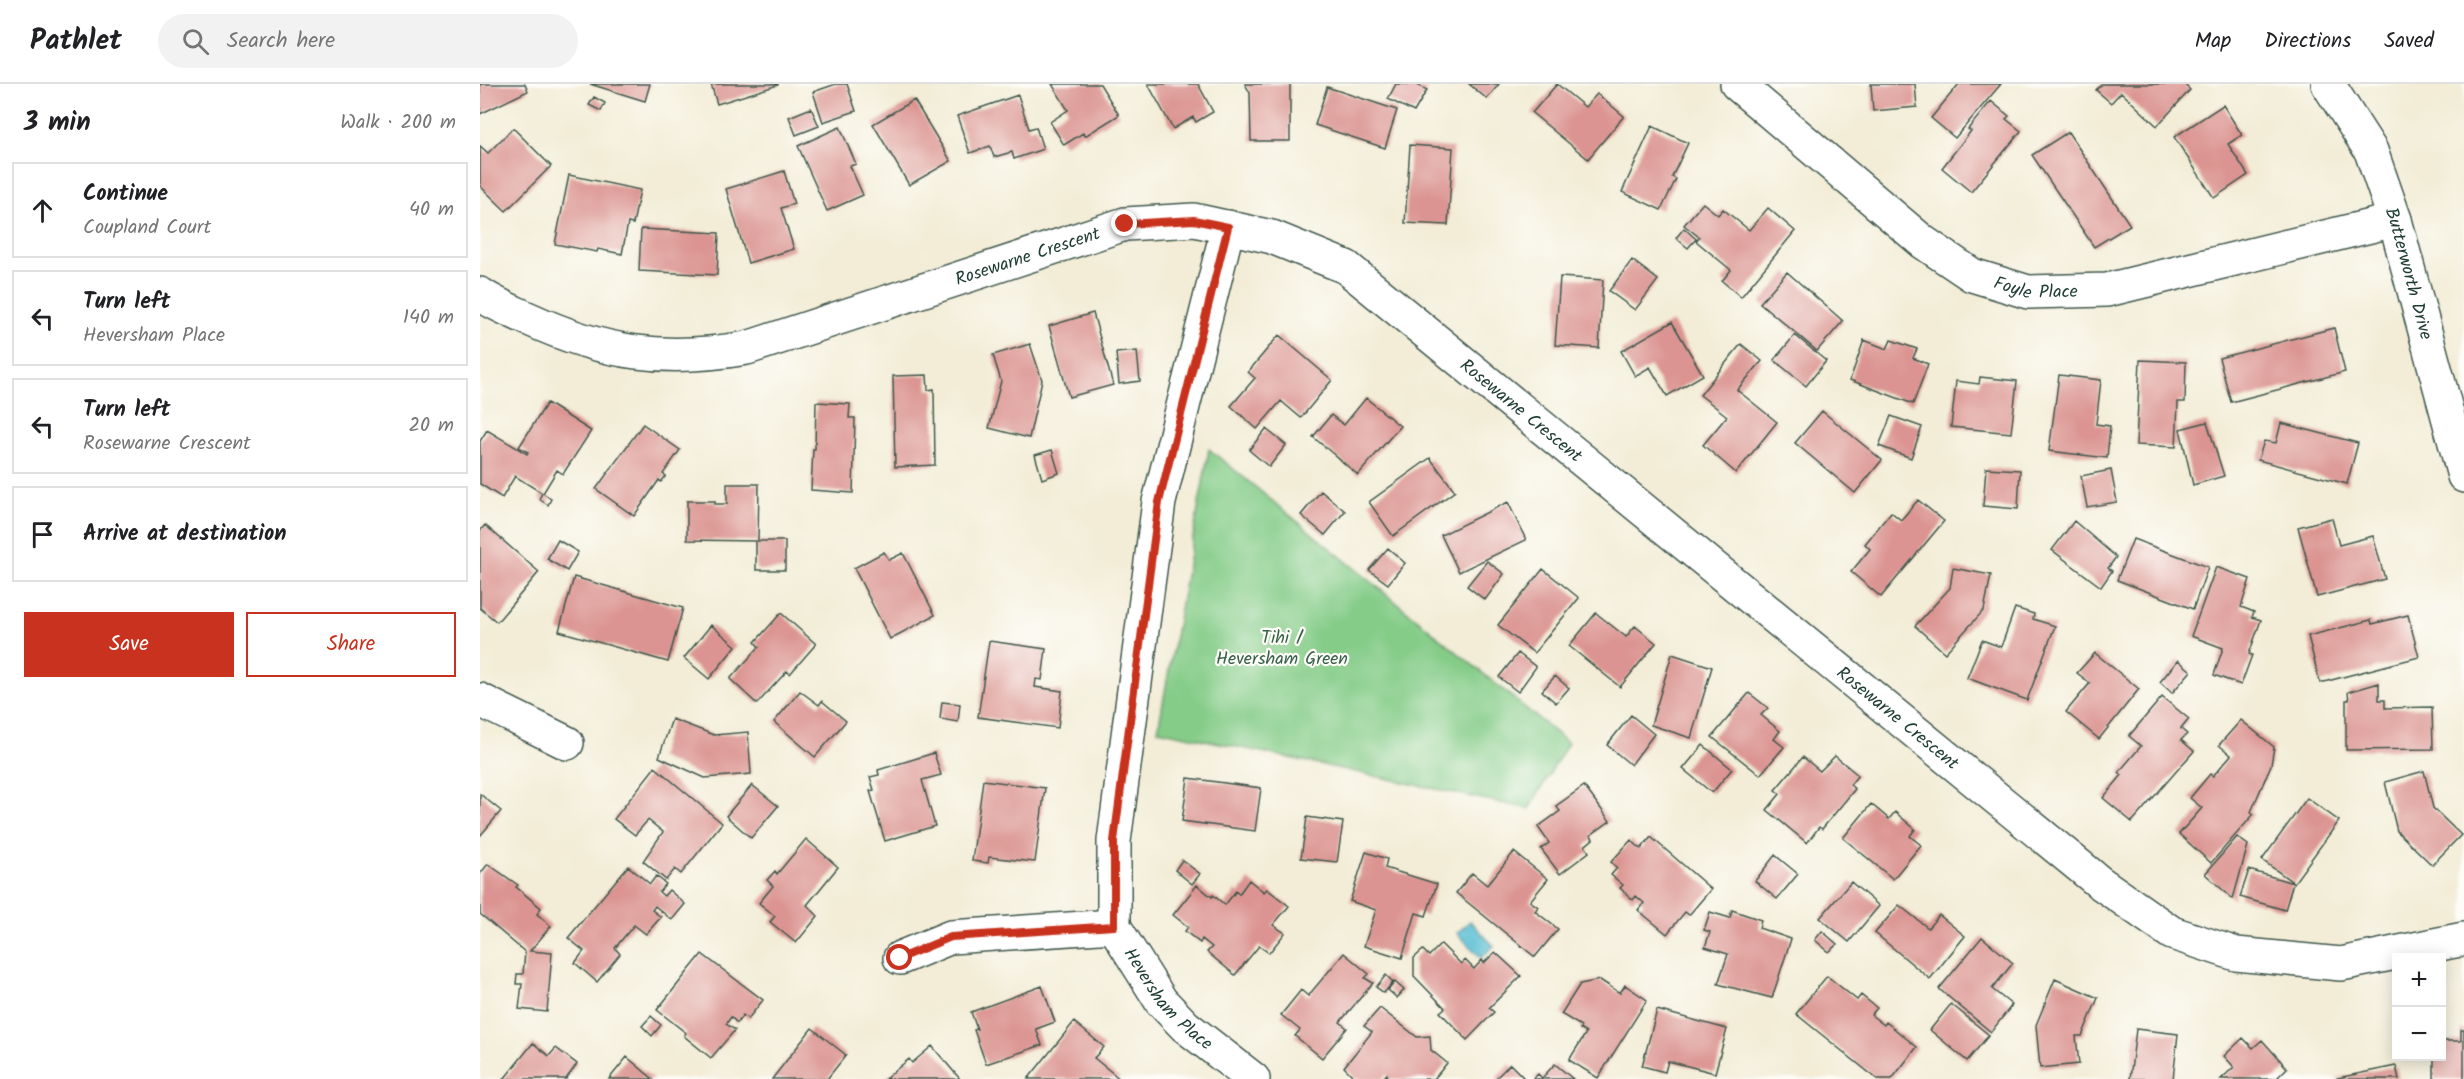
<!DOCTYPE html>
<html lang="en">
<head>
<meta charset="utf-8">
<style>
	:root { --surface:#fff; --page:#f2f2f2; --text:#202124; --muted:#757577; --line:#e0e0e0; --accent:#c8321e }
	body { margin:0; font-family:Kalam,sans-serif; background:var(--page); color:var(--text) }
	.controls { position:absolute; right:18px; bottom:18px; display:grid; overflow:hidden; border-radius:0px; box-shadow:0 3px 15px #0003 }
	.controls button { width:54px; height:54px; display:grid; place-items:center; padding:0; border:0; border-bottom:2px solid var(--line); background:var(--surface); color:var(--text); font:30px sans-serif }
	.stop { position:absolute; width:18px; height:18px; margin:-14px; border:4px solid #c8321e; border-radius:50%; background:#fff }
	.stop.end { background:#c8321e; border-color:#fff; box-shadow:0 2px 6px #0008 }
	.list { margin:0; padding:0; list-style:none }
	h2 { display:flex; justify-content:space-between; align-items:center; height:78px; margin:0; padding:0 24px; font-size:26px }
	h2 small { font-size:20px; font-weight:400; color:var(--muted) }
	.list li { display:grid; grid-template-columns:39px 1fr auto; gap:18px; align-items:center; box-sizing:border-box; height:96px; margin:0 12px 12px; padding:0 12px; border:2px solid var(--line); border-radius:0px }
	.list b { display:block; font-size:22px; white-space:nowrap }
	.list p { margin:0; font-size:20px; white-space:nowrap; color:var(--muted) }
	.list em { font-size:20px; font-style:normal; color:var(--muted) }
	.actions { display:flex; gap:12px; padding:18px 24px }
	.actions a { flex:1; padding:14px 0; border:2px solid var(--accent); border-radius:0px; text-align:center; font-size:21px; color:var(--accent) }
	.actions .main { background:var(--accent); color:#fff }
	.icon { flex:none; width:33px; height:33px; fill:none; stroke:currentColor; stroke-width:2; stroke-linecap:round; stroke-linejoin:round }
	.map { position:relative; flex:none; width:1984px; height:995px; overflow:hidden }
	header { display:flex; align-items:center; gap:36px; box-sizing:border-box; height:84px; padding:0 30px; background:var(--surface); border-bottom:2px solid var(--line) }
	header strong { font-size:28px }
	nav { display:flex; gap:33px; margin-inline-start:auto; font-size:21px }
	.search { width:420px; height:54px; background:var(--page); display:flex; align-items:center; gap:15px; box-sizing:border-box; padding:0 21px; border-radius:33px; color:var(--muted); font-size:22px }
	main { display:flex }
	aside { flex:1; background:var(--surface) }
	.map>svg:first-child { display:block }
</style>
</head>
<body>
<header>
<strong>Pathlet</strong>
<div class="search"><svg class="icon" aria-label="search" viewBox="0 0 24 24"><circle cx="10" cy="10" r="6"/><path d="M15 15l6 6"/></svg>Search here</div>
<nav><a>Map</a><a>Directions</a><a>Saved</a></nav>
</header>
<main>
<aside>
<h2>3 min<small>Walk · 200 m</small></h2>
<ul class="list">
<li><svg class="icon" aria-label="ahead" viewBox="0 0 24 24"><path d="M12 20V5M6 11l6-6 6 6"/></svg><div><b>Continue</b><p>Coupland Court</p></div><em>40 m</em></li>
<li><svg class="icon" aria-label="left" viewBox="0 0 24 24"><path d="M17 20v-9H6M10 6l-5 5 5 5"/></svg><div><b>Turn left</b><p>Heversham Place</p></div><em>140 m</em></li>
<li><svg class="icon" aria-label="left" viewBox="0 0 24 24"><path d="M17 20v-9H6M10 6l-5 5 5 5"/></svg><div><b>Turn left</b><p>Rosewarne Crescent</p></div><em>20 m</em></li>
<li><svg class="icon" aria-label="arrive" viewBox="0 0 24 24"><path d="M6 21V4h12l-3 4 3 4H6"/></svg><div><b>Arrive at destination</b></div></li>
</ul>
<div class="actions"><a class="main">Save</a><a>Share</a></div>
</aside>
<div class="map">
<svg width="1984" height="995" viewBox="0 0 1984 995">
	<rect width="100%" height="100%" fill="#fdfcf7"/>
	<filter id="ink" filterUnits="userSpaceOnUse"><feTurbulence type="fractalNoise" baseFrequency=".0167" numOctaves="2"/><feDisplacementMap in="SourceGraphic" scale="12" xChannelSelector="R" yChannelSelector="G"/><feConvolveMatrix kernelMatrix="1 2 1 2 8 2 1 2 1" color-interpolation-filters="sRGB"/></filter>
	<filter id="wash" filterUnits="userSpaceOnUse"><feTurbulence type="fractalNoise" baseFrequency=".008" numOctaves="4" result="noise"/><feDisplacementMap in="SourceGraphic" scale="24" xChannelSelector="R" yChannelSelector="G"/><feGaussianBlur stdDeviation="1.35" result="paint"/><feColorMatrix in="noise" values="0 0 0 0 0 0 0 0 0 0 0 0 0 0 0 0 0 1.4 0 .05"/><feComposite in="paint" operator="in"/></filter>
	<g filter="url(#wash)">
		<rect width="100%" height="100%" fill="#f3edd7"/>
		<path fill="#84cc88" stroke="#52845e" stroke-width="1.5" d="M 729,365 L 1088,659 L 1049,725 L 678,646 Z"/>
		<path fill="#56bed3" stroke="#3a7e84" stroke-width="1.5" d="M 990,837 L 1014,862 L 1001,874 L 977,849 Z"/>
		<g id="blocks">
			<path fill="#db9491" d="M 0,0 L 45,0 L 48,7 L 0,30 Z
				M 110,0 L 170,0 L 165,17 Z
				M 231,0 L 298,0 L 298,1 L 237,20 Z
				M 356,0 L 367,0 L 376,27 L 343,38 L 333,8 Z
				M 572,0 L 620,0 L 639,31 L 605,52 L 603,49 L 584,61 L 570,38 L 588,26 Z
				M 668,0 L 718,0 L 733,28 L 716,38 L 713,33 L 693,45 Z
				M 765,0 L 810,0 L 810,57 L 771,57 L 770,9 Z
				M 916,0 L 936,0 L 947,6 L 934,28 L 908,15 Z
				M 989,0 L 1019,0 L 1007,15 Z
				M 1077,0 L 1105,23 L 1117,10 L 1144,32 L 1108,75 L 1052,29 Z
				M 1391,0 L 1435,0 L 1437,23 L 1393,27 Z
				M 1479,0 L 1521,0 L 1475,54 L 1451,34 Z
				M 1622,0 L 1704,0 L 1710,6 L 1677,42 L 1641,8 L 1631,19 L 1616,6 Z
				M 847,3 L 917,26 L 905,64 L 835,41 Z
				M 538,11 L 549,45 L 556,43 L 563,65 L 534,75 L 532,68 L 514,73 L 510,62 L 490,69 L 477,32 Z
				M 114,13 L 125,19 L 121,27 L 109,21 Z
				M 434,16 L 471,77 L 429,101 L 393,40 Z
				M 1511,17 L 1529,32 L 1526,35 L 1541,47 L 1491,108 L 1462,84 L 1491,47 L 1488,45 Z
				M 1743,21 L 1762,51 L 1748,60 L 1768,91 L 1734,114 L 1694,53 Z
				M 331,24 L 339,42 L 316,51 L 309,33 Z
				M 1172,42 L 1208,59 L 1192,93 L 1196,95 L 1181,126 L 1142,108 Z
				M 360,43 L 376,80 L 370,82 L 383,111 L 347,127 L 318,62 Z
				M 33,44 L 71,82 L 26,127 L 0,102 L 0,62 L 8,69 Z
				M 1588,48 L 1650,141 L 1614,163 L 1552,71 Z
				M 930,61 L 973,64 L 968,141 L 925,139 Z
				M 304,87 L 314,120 L 301,124 L 314,165 L 268,179 L 246,105 Z
				M 89,91 L 160,106 L 153,140 L 148,139 L 142,170 L 118,165 L 117,168 L 75,160 Z
				M 1223,119 L 1238,131 L 1243,125 L 1269,146 L 1288,124 L 1315,147 L 1261,213 L 1242,197 L 1251,186 L 1216,157 L 1219,153 L 1204,141 Z
				M 1204,144 L 1216,155 L 1208,164 L 1196,154 Z
				M 161,145 L 239,149 L 237,191 L 159,187 Z
				M 1152,176 L 1178,196 L 1155,226 L 1129,207 Z
				M 1307,188 L 1363,237 L 1337,267 L 1280,219 Z
				M 1080,193 L 1123,196 L 1119,264 L 1075,261 Z
				M 613,229 L 633,301 L 589,313 L 569,242 Z
				M 1192,238 L 1223,291 L 1187,312 L 1170,283 L 1155,292 L 1141,267 Z
				M 1854,244 L 1865,288 L 1751,318 L 1739,274 Z
				M 799,251 L 852,296 L 821,334 L 801,317 L 777,345 L 751,322 L 775,294 L 768,288 Z
				M 1315,251 L 1346,277 L 1326,302 L 1294,276 Z
				M 1384,256 L 1407,265 L 1411,256 L 1437,265 L 1433,274 L 1448,280 L 1433,320 L 1370,296 Z
				M 550,260 L 562,296 L 549,354 L 509,344 L 521,297 L 513,271 Z
				M 1261,260 L 1282,277 L 1257,306 L 1297,338 L 1256,389 L 1223,361 L 1247,332 L 1220,311 Z
				M 657,267 L 660,297 L 639,300 L 636,269 Z
				M 1660,276 L 1706,278 L 1705,318 L 1698,318 L 1696,363 L 1656,361 Z
				M 447,291 L 448,306 L 454,305 L 455,381 L 415,383 L 413,292 Z
				M 1579,291 L 1621,296 L 1616,340 L 1630,342 L 1627,374 L 1569,367 Z
				M 1500,293 L 1537,297 L 1531,349 L 1471,343 L 1476,297 L 1499,300 Z
				M 886,314 L 920,342 L 878,391 L 833,353 L 851,331 L 864,341 Z
				M 336,318 L 370,320 L 369,334 L 375,334 L 373,409 L 331,406 L 333,365 L 335,365 Z
				M 67,319 L 111,347 L 83,390 L 77,386 L 63,409 L 71,415 L 68,421 L 59,415 L 62,409 L 35,392 L 22,414 L 0,400 L 0,357 L 7,346 L 47,370 L 48,368 L 39,363 Z
				M 1342,327 L 1402,376 L 1375,409 L 1315,359 Z
				M 1411,332 L 1442,343 L 1431,374 L 1399,362 Z
				M 1727,338 L 1744,392 L 1713,401 L 1700,345 Z
				M 1801,339 L 1878,359 L 1867,400 L 1778,376 L 1784,357 L 1796,359 Z
				M 163,340 L 200,366 L 183,390 L 186,392 L 181,398 L 179,396 L 154,432 L 116,405 Z
				M 786,345 L 806,361 L 789,383 L 769,366 Z
				M 572,366 L 579,389 L 562,395 L 555,371 Z
				M 950,374 L 975,407 L 913,452 L 889,418 Z
				M 1506,384 L 1540,386 L 1538,425 L 1503,422 Z
				M 1631,386 L 1637,418 L 1607,423 L 1601,392 Z
				M 247,400 L 279,400 L 278,457 L 305,457 L 305,486 L 276,486 L 276,457 L 207,456 L 207,417 L 235,417 L 235,420 L 247,420 Z
				M 841,407 L 865,427 L 845,451 L 821,431 Z
				M 1438,416 L 1464,437 L 1401,513 L 1371,488 L 1390,465 L 1385,460 L 1411,428 L 1421,436 Z
				M 1028,418 L 1046,456 L 979,488 L 961,451 Z
				M 1852,434 L 1859,461 L 1893,452 L 1905,495 L 1837,513 L 1818,443 Z
				M 1594,437 L 1636,473 L 1628,484 L 1632,487 L 1621,503 L 1572,466 Z
				M 5,441 L 59,488 L 17,538 L 0,524 L 0,447 Z
				M 1653,455 L 1728,483 L 1713,525 L 1637,496 Z
				M 78,456 L 98,468 L 87,487 L 67,475 Z
				M 908,464 L 925,479 L 908,500 L 889,486 Z
				M 404,468 L 409,476 L 423,469 L 455,531 L 410,555 L 374,484 Z
				M 1007,477 L 1024,490 L 1005,516 L 987,502 Z
				M 1736,483 L 1770,495 L 1761,523 L 1774,528 L 1772,533 L 1781,536 L 1769,570 L 1772,571 L 1761,601 L 1734,591 L 1743,564 L 1711,552 Z
				M 1473,484 L 1511,491 L 1504,526 L 1465,569 L 1435,542 L 1470,504 Z
				M 1063,485 L 1099,514 L 1054,569 L 1018,541 Z
				M 94,493 L 203,524 L 188,578 L 79,547 Z
				M 1535,524 L 1554,530 L 1553,535 L 1575,542 L 1547,616 L 1487,594 L 1502,556 L 1521,563 Z
				M 301,529 L 336,560 L 310,590 L 307,587 L 277,620 L 250,595 L 279,563 L 275,558 Z
				M 1116,529 L 1146,553 L 1155,542 L 1176,559 L 1140,603 L 1089,562 Z
				M 1928,531 L 1939,573 L 1840,599 L 1828,552 L 1891,536 L 1892,540 Z
				M 231,541 L 256,562 L 229,595 L 204,574 Z
				M 509,557 L 566,565 L 562,596 L 556,595 L 555,603 L 582,607 L 578,644 L 498,633 Z
				M 1038,569 L 1056,583 L 1038,608 L 1019,593 Z
				M 1615,569 L 1659,605 L 1619,655 L 1586,628 L 1610,599 L 1597,589 Z
				M 1192,570 L 1232,583 L 1211,654 L 1171,641 Z
				M 1698,576 L 1711,587 L 1692,609 L 1680,598 Z
				M 1075,592 L 1089,604 L 1076,619 L 1062,607 Z
				M 1899,599 L 1899,616 L 1905,616 L 1905,624 L 1952,623 L 1953,665 L 1866,666 L 1866,616 L 1869,616 L 1868,608 Z
				M 320,607 L 339,621 L 342,617 L 366,637 L 335,673 L 294,638 Z
				M 1269,609 L 1288,624 L 1281,631 L 1300,647 L 1294,655 L 1304,663 L 1280,691 L 1232,653 Z
				M 1682,613 L 1709,635 L 1701,645 L 1707,650 L 1701,656 L 1714,667 L 1652,738 L 1623,714 L 1642,691 L 1639,688 L 1661,662 L 1649,652 Z
				M 462,618 L 480,620 L 478,638 L 460,635 Z
				M 1151,631 L 1174,650 L 1151,681 L 1127,661 Z
				M 192,635 L 234,651 L 268,648 L 271,690 L 225,694 L 179,673 Z
				M 1761,636 L 1794,663 L 1791,681 L 1771,728 L 1774,730 L 1731,779 L 1699,750 L 1722,724 L 1710,714 L 1730,690 L 1733,692 L 1751,671 L 1739,661 Z
				M 1223,661 L 1252,685 L 1232,709 L 1203,685 Z
				M 454,669 L 461,691 L 442,696 L 455,742 L 405,757 L 390,707 L 394,706 L 390,693 L 399,691 L 398,686 Z
				M 1355,672 L 1378,691 L 1370,701 L 1375,705 L 1342,745 L 1339,743 L 1327,759 L 1287,726 L 1300,710 L 1295,706 L 1323,673 L 1340,687 Z
				M 175,683 L 242,739 L 201,790 L 195,785 L 186,796 L 163,777 L 183,748 L 168,736 L 155,751 L 134,735 Z
				M 1944,687 L 1953,724 L 1981,751 L 1952,781 L 1917,747 L 1905,698 Z
				M 708,694 L 781,704 L 775,747 L 702,737 Z
				M 503,696 L 565,704 L 555,778 L 509,773 L 508,779 L 492,777 Z
				M 272,701 L 298,722 L 271,754 L 246,732 Z
				M 1104,702 L 1130,737 L 1111,751 L 1113,755 L 1105,762 L 1109,768 L 1080,790 L 1061,765 L 1069,759 L 1058,743 L 1080,727 L 1076,722 Z
				M 0,710 L 21,727 L 0,752 Z
				M 1827,714 L 1859,737 L 1814,799 L 1782,776 Z
				M 1391,720 L 1409,735 L 1415,728 L 1435,745 L 1430,752 L 1441,761 L 1413,795 L 1363,754 Z
				M 827,733 L 863,738 L 857,778 L 821,774 Z
				M 1171,753 L 1231,805 L 1209,831 L 1205,828 L 1187,850 L 1158,826 L 1164,819 L 1156,812 L 1153,816 L 1140,804 L 1143,801 L 1131,791 L 1137,784 L 1131,778 L 1151,756 L 1161,765 Z
				M 1757,753 L 1768,761 L 1753,815 L 1725,790 Z
				M 326,755 L 358,783 L 327,821 L 338,832 L 316,859 L 290,838 L 295,832 L 279,819 L 293,802 L 287,796 L 295,787 L 297,790 Z
				M 886,768 L 907,775 L 905,784 L 957,800 L 946,832 L 936,829 L 922,874 L 884,862 L 896,826 L 870,817 Z
				M 1034,768 L 1068,795 L 1050,817 L 1058,823 L 1055,827 L 1078,845 L 1055,873 L 976,809 L 992,789 L 1007,801 Z
				M 1295,771 L 1318,790 L 1297,815 L 1275,797 Z
				M 702,776 L 720,790 L 712,800 L 695,786 Z
				M 8,780 L 38,801 L 36,803 L 61,824 L 57,830 L 71,842 L 50,867 L 72,869 L 67,928 L 39,925 L 42,900 L 36,900 L 37,890 L 43,890 L 45,868 L 0,830 L 0,790 Z
				M 148,782 L 170,800 L 176,792 L 186,800 L 179,808 L 184,812 L 189,806 L 205,820 L 192,836 L 175,822 L 172,826 L 181,833 L 166,850 L 154,841 L 135,864 L 140,870 L 117,898 L 95,879 L 104,867 L 88,854 Z
				M 1769,786 L 1813,799 L 1805,826 L 1760,813 Z
				M 769,796 L 784,808 L 787,805 L 809,822 L 793,841 L 805,849 L 789,869 L 779,862 L 755,891 L 727,868 L 732,863 L 722,855 L 720,859 L 705,847 L 708,843 L 693,831 L 717,801 L 732,813 L 733,811 L 745,821 L 756,807 L 759,810 Z
				M 1371,798 L 1399,822 L 1369,858 L 1340,834 Z
				M 1419,821 L 1448,844 L 1459,831 L 1485,852 L 1450,895 L 1395,849 Z
				M 1252,826 L 1281,836 L 1279,844 L 1311,855 L 1292,914 L 1238,900 L 1248,870 L 1225,863 L 1230,848 L 1224,846 L 1230,828 L 1250,834 Z
				M 1342,847 L 1357,860 L 1349,868 L 1335,856 Z
				M 1502,853 L 1533,879 L 1512,905 L 1532,921 L 1511,948 L 1459,905 Z
				M 961,860 L 981,880 L 985,876 L 994,885 L 1002,876 L 1004,879 L 1015,868 L 1041,892 L 1009,924 L 1014,928 L 987,956 L 960,928 L 965,924 L 934,892 L 934,874 L 943,866 L 949,872 Z
				M 864,869 L 889,890 L 885,894 L 893,899 L 860,938 L 867,944 L 842,974 L 815,952 L 820,946 L 801,931 L 821,906 L 828,912 Z
				M 222,870 L 283,916 L 268,935 L 263,931 L 257,939 L 251,933 L 246,940 L 255,946 L 231,974 L 204,952 L 206,949 L 177,926 Z
				M 906,891 L 913,898 L 904,909 L 896,903 Z
				M 1347,892 L 1377,916 L 1381,911 L 1397,924 L 1391,931 L 1404,941 L 1406,938 L 1437,963 L 1412,995 L 1397,995 L 1316,930 Z
				M 1575,895 L 1618,914 L 1602,952 L 1596,952 L 1599,980 L 1560,984 L 1556,941 Z
				M 1120,896 L 1140,909 L 1145,901 L 1167,916 L 1118,994 L 1089,976 L 1106,949 L 1100,945 L 1101,942 L 1081,930 L 1100,900 Z
				M 915,898 L 924,906 L 917,914 L 908,906 Z
				M 562,902 L 575,938 L 556,945 L 562,961 L 506,980 L 494,946 L 497,945 L 491,928 Z
				M 1471,920 L 1509,951 L 1487,977 L 1450,946 Z
				M 900,924 L 937,953 L 950,952 L 951,966 L 967,979 L 954,995 L 908,995 L 907,990 L 902,995 L 876,995 L 864,983 L 892,948 L 884,942 Z
				M 1177,926 L 1247,945 L 1235,989 L 1188,977 L 1185,988 L 1162,982 Z
				M 171,932 L 181,941 L 172,952 L 162,942 Z
				M 594,938 L 624,963 L 614,974 L 640,995 L 548,995 Z
				M 332,944 L 366,971 L 347,995 L 292,995 Z
				M 1656,945 L 1698,950 L 1693,995 L 1650,995 Z
				M 1981,946 L 1984,946 L 1984,995 L 1954,995 L 1954,972 L 1962,972 L 1962,957 L 1981,957 Z
				M 1763,954 L 1773,964 L 1782,956 L 1807,984 L 1796,995 L 1741,995 L 1754,983 L 1744,972 Z
				M 53,959 L 69,972 L 76,964 L 97,980 L 86,995 L 24,995 Z
				M 452,962 L 480,995 L 405,995 L 429,975 L 432,979 Z
				M 147,973 L 173,995 L 129,995 Z
				M 1030,980 L 1045,995 L 1015,995 Z
				M 1075,980 L 1093,995 L 1053,995 L 1058,990 L 1062,994 Z
				M 1916,982 L 1919,995 L 1857,995 L 1857,994 Z"/>
		</g>
	</g>
	<g filter="url(#ink)">
		<use href="#blocks" fill-opacity="0" stroke="#3f574c" stroke-width="1.5"/>
		<g fill="none" stroke-linecap="round" stroke-linejoin="round">
			<g stroke="#3f574c" stroke-width="36">
				<g id="minor">
					<path id="s1" d="M 1257,0 L 1443,158 L 1492,191 L 1548,208 L 1627,206 L 1915,136"/>
					<path id="s2" d="M 1848,0 L 1891,67 L 1915,136 L 1984,392"/>
					<path id="s3" d="M 748,143 L 679,418 L 634,757 L 634,842 L 681,917 L 705,942 L 773,995"/>
					<path id="s4" d="M 0,210 C 14,220 32,227 49,235 C 125,270 184,278 267,264 L 645,140 L 714,136 L 792,153 L 866,183 L 1619,798 L 1692,849 L 1756,870 L 1861,880 L 1984,855"/>
					<path d="M 0,616 L 87,659"/>
					<path d="M 420,874 L 471,853 L 634,842"/>
				</g>
			</g>
			<use href="#minor" stroke="#fff" stroke-width="33"/>
		</g>
	</g>
	<g fill="none" stroke-linecap="round" stroke-linejoin="round" filter="url(#ink)">
		<path stroke="#c8321e" stroke-width="8" d="M 420,874 L 471,853 L 634,842 L 634,757 L 679,418 L 748,143 L 714,136 L 645,140"/>
	</g>
	<g text-anchor="middle" stroke-width="4.5" stroke-linejoin="round" paint-order="stroke">
		<g font-size="18" fill="#1f3d34" stroke="#fdfcf7">
			<text dy="6" stroke="none"><textPath href="#s4" startOffset="574">Rosewarne Crescent</textPath></text>
			<text dy="6" stroke="none"><textPath href="#s2" startOffset="208">Butterworth Drive</textPath></text>
			<text dy="6" stroke="none"><textPath href="#s1" startOffset="369">Foyle Place</textPath></text>
			<text dy="6" stroke="none"><textPath href="#s4" startOffset="1132">Rosewarne Crescent</textPath></text>
			<text dy="6" stroke="none"><textPath href="#s4" startOffset="1618">Rosewarne Crescent</textPath></text>
			<text dy="6" stroke="none"><textPath href="#s3" startOffset="802">Heversham Place</textPath></text>
		</g>
		<g font-size="18" fill="#386149" stroke="#fdfcf7">
			<text x="802" y="559">Tihi /<tspan x="802" dy="21">Heversham Green</tspan></text>
		</g>
	</g>
</svg>
<div class="controls">
<button>+</button>
<button>−</button>
</div>
<div class="stop" style="left:420px;top:874px"></div>
<div class="stop end" style="left:645px;top:140px"></div>
</div>
</main>
</body>
</html>
